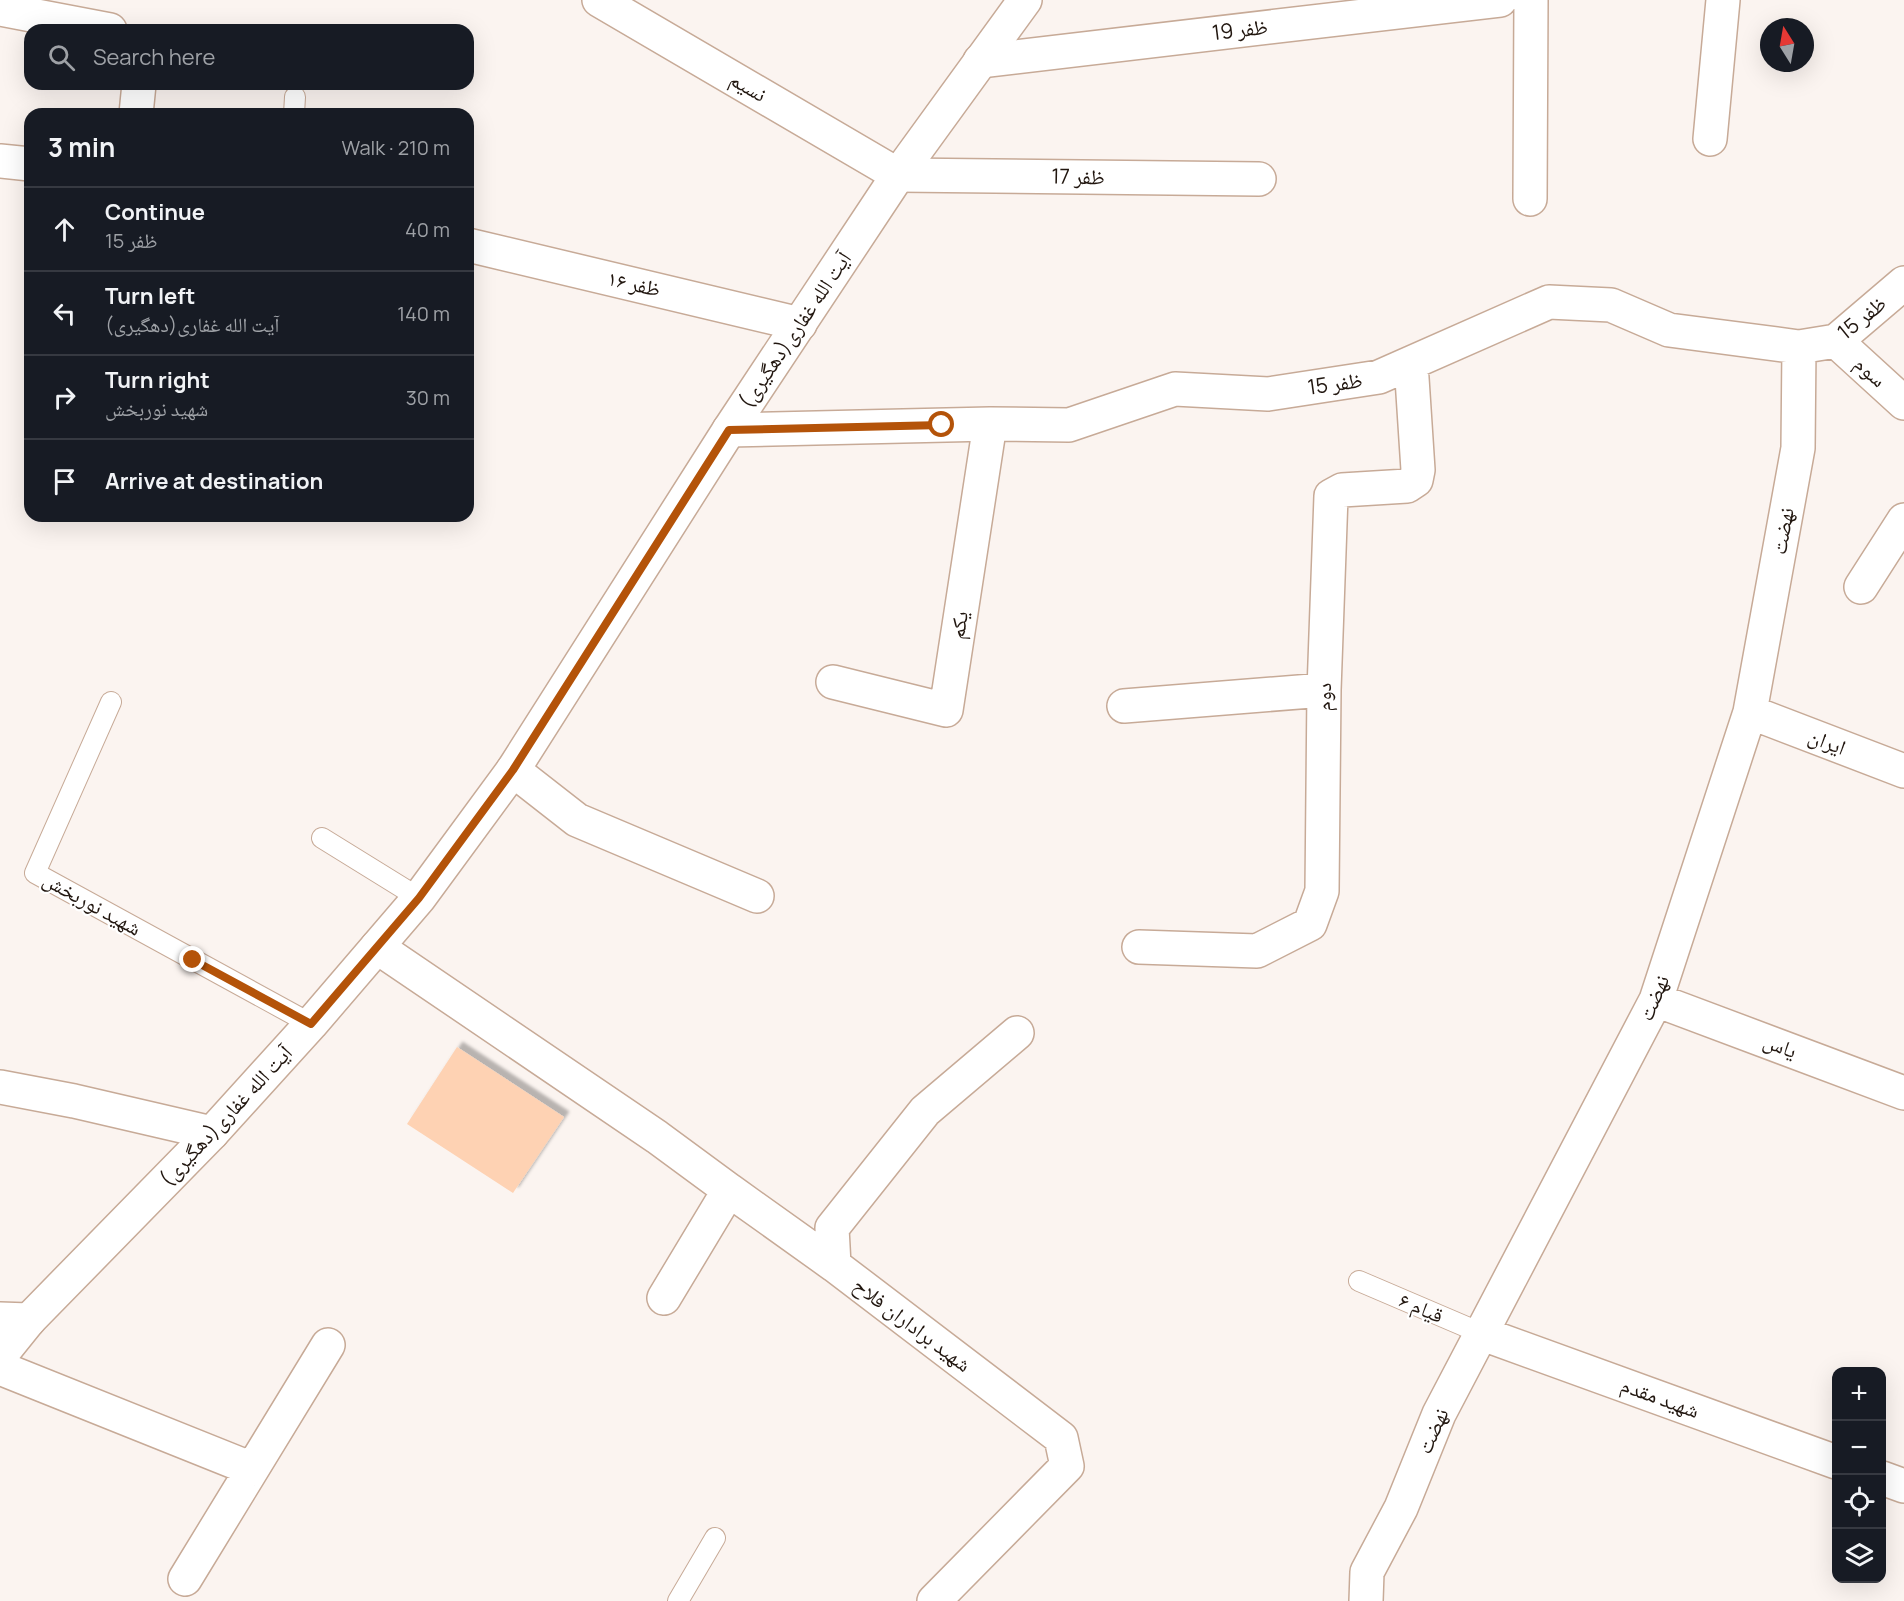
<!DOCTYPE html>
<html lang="en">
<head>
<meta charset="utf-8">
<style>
	:root { --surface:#171b24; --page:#20242c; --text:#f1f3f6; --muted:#9ea1a6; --line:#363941 }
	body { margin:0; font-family:Manrope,"Noto Naskh Arabic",sans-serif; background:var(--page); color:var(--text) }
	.controls { position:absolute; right:18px; bottom:18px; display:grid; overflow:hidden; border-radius:12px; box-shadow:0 6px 24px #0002 }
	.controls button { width:54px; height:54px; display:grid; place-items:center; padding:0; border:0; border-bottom:2px solid var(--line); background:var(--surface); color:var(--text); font:30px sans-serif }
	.compass { position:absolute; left:1760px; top:18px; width:54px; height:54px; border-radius:50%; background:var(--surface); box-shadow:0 6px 24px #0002; rotate:349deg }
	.stop { position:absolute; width:18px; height:18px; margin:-14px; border:4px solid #b45309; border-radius:50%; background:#fff }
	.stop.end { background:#b45309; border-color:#fff; box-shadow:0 2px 6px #0008 }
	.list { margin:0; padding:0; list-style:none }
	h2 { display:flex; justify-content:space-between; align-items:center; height:78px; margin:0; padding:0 24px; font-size:26px }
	h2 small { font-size:20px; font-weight:400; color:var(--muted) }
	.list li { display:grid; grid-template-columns:39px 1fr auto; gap:18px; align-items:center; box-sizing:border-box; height:84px; padding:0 24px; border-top:2px solid var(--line) }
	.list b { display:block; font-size:22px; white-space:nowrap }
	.list p { margin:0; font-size:20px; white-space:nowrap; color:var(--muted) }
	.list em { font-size:20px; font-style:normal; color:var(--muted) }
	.icon { flex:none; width:33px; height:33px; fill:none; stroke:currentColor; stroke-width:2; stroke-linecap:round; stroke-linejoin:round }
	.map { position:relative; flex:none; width:1904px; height:1601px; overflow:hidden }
	.search { position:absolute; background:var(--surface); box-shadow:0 6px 24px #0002; left:24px; top:24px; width:450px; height:66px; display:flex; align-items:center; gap:15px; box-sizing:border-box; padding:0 21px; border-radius:18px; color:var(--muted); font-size:22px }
	.panel { position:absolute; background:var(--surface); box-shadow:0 6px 24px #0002; left:24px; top:108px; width:450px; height:414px; border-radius:18px }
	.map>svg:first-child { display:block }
</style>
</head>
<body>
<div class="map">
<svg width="1904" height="1601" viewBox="0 0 1904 1601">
	<defs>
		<filter id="shadow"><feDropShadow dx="5.5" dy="-5.5" stdDeviation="1.5" flood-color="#0004"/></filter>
	</defs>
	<rect width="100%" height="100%" fill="#fbf4f0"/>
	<path fill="#fed2b3" filter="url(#shadow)" d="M 457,1047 L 564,1117 L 513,1193 L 407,1124 Z"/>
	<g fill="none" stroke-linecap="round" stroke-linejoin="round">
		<g stroke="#c7aa97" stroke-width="22">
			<path id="service" d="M 294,114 L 295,97
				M 111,702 L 35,873 L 311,1024
				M 322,838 L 419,898
				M 1359,1281 L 1483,1334
				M 678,1601 L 715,1538"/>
		</g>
		<g stroke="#c7aa97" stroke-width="36">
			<path id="minor" d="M 599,0 L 898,175 L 1259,179
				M 0,9 L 110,30
				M 980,61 L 1500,0
				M 136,114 L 139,84
				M 1710,139 L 1723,0
				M 0,161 L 30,164
				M 1530,199 L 1531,0
				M 468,245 L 800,324
				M 1836,341 L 1904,403
				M 729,430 L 990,424 L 1069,425 L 1175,389 L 1268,394 L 1379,377 L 1549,302 L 1611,305 L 1669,330 L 1799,347 L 1836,341 L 1904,283
				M 1861,587 L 1904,520
				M 833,682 L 946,710 L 990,424
				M 1124,706 L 1324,690
				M 1750,712 L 1904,771
				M 513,770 L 577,820 L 757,896
				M 377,947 L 657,1137 L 729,1190 L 664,1298
				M 1139,947 L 1257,951 L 1310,924 L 1322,891 L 1324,690 L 1331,496 L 1342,490 L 1407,486 L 1416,480 L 1418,470 L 1411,363
				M 1656,1000 L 1904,1093
				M 0,1087 L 74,1101 L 212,1133
				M 729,1190 L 834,1265
				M 0,1319 L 29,1320
				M 1483,1334 L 1836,1462
				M 0,1368 L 252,1469
				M 1882,1478 L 1904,1486
				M 185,1579 L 328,1345
				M 934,1601 L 1067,1466 L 1061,1438 L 834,1265 L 832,1228 L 925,1111 L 1017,1033
				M 1366,1601 L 1367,1572 L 1401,1508 L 1439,1414 L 1656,1000 L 1750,712 L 1798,448 L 1799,347"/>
		</g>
		<g stroke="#c7aa97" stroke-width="36">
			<path id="tertiary" d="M 0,1356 L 29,1320 L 212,1133 L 311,1024 L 419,898 L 513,770 L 729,430 L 898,175 L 1025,0"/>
		</g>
		<use href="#service" stroke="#fff" stroke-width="20"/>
		<use href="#minor" stroke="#fff" stroke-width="33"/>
		<use href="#tertiary" stroke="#fff" stroke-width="33"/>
	</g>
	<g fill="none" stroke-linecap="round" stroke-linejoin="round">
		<path stroke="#b45309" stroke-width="8" d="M 193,960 L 311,1024 L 419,898 L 513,770 L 729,430 L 942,425"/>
	</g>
	<g text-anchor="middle" stroke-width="4.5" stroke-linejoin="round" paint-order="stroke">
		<g font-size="21" fill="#21160f" stroke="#fff">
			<text transform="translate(1240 30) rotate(-7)" y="7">ظفر 19</text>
			<text transform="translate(748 87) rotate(30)" y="7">نسیم</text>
			<text transform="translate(1078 177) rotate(1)" y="7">ظفر 17</text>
			<text transform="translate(634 284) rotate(13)" y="7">ظفر ۱۶</text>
			<text transform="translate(1862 318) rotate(-39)" y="7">ظفر 15</text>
			<text transform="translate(795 330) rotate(-56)" y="7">آیت الله غفاری(دهگیری)</text>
			<text transform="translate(1870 372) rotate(42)" y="7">سوم</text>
			<text transform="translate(1335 384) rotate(-8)" y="7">ظفر 15</text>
			<text transform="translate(1783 531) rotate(-80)" y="7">نهضت</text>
			<text transform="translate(959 625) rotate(-81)" y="7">یکم</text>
			<text transform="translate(1324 697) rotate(-89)" y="7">دوم</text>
			<text transform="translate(1827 742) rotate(21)" y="7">ایران</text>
			<text transform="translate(92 904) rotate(29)" y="7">شهید نوربخش</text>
			<text transform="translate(1654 998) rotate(-67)" y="7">نهضت</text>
			<text transform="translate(1780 1046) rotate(21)" y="7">یاس</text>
			<text transform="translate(226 1116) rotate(-47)" y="7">آیت الله غفاری(دهگیری)</text>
			<text transform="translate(1421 1308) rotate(23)" y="7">قیام ۶</text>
			<text transform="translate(912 1325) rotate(37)" y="7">شهید براداران فلاح</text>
			<text transform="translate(1660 1398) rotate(20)" y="7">شهید مقدم</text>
			<text transform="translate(1433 1431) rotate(-66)" y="7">نهضت</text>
		</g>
	</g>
</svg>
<div class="controls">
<button>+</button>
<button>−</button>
<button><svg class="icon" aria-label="locate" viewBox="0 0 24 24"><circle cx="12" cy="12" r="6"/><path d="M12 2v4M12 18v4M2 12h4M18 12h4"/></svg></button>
<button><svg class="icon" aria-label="layers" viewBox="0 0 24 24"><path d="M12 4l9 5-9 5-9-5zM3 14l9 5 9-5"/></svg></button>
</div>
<svg class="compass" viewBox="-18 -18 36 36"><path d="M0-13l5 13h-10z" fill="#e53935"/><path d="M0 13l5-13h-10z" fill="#9ea1a6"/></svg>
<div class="stop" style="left:942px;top:425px"></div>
<div class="stop end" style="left:193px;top:960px"></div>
<div class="search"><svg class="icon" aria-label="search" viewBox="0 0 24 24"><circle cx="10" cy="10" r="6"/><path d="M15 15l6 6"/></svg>Search here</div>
<section class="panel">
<h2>3 min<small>Walk · 210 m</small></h2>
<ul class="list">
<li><svg class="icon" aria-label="ahead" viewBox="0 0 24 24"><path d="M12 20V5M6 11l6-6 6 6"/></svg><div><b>Continue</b><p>ظفر 15</p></div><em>40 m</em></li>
<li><svg class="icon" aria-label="left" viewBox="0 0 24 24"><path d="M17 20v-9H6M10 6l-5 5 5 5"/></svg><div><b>Turn left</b><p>آیت الله غفاری(دهگیری)</p></div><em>140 m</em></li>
<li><svg class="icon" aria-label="right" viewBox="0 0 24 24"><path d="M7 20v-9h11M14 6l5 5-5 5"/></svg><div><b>Turn right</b><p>شهید نوربخش</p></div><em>30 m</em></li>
<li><svg class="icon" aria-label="arrive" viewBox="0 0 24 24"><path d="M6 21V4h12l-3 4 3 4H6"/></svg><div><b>Arrive at destination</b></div></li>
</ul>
</section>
</div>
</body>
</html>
